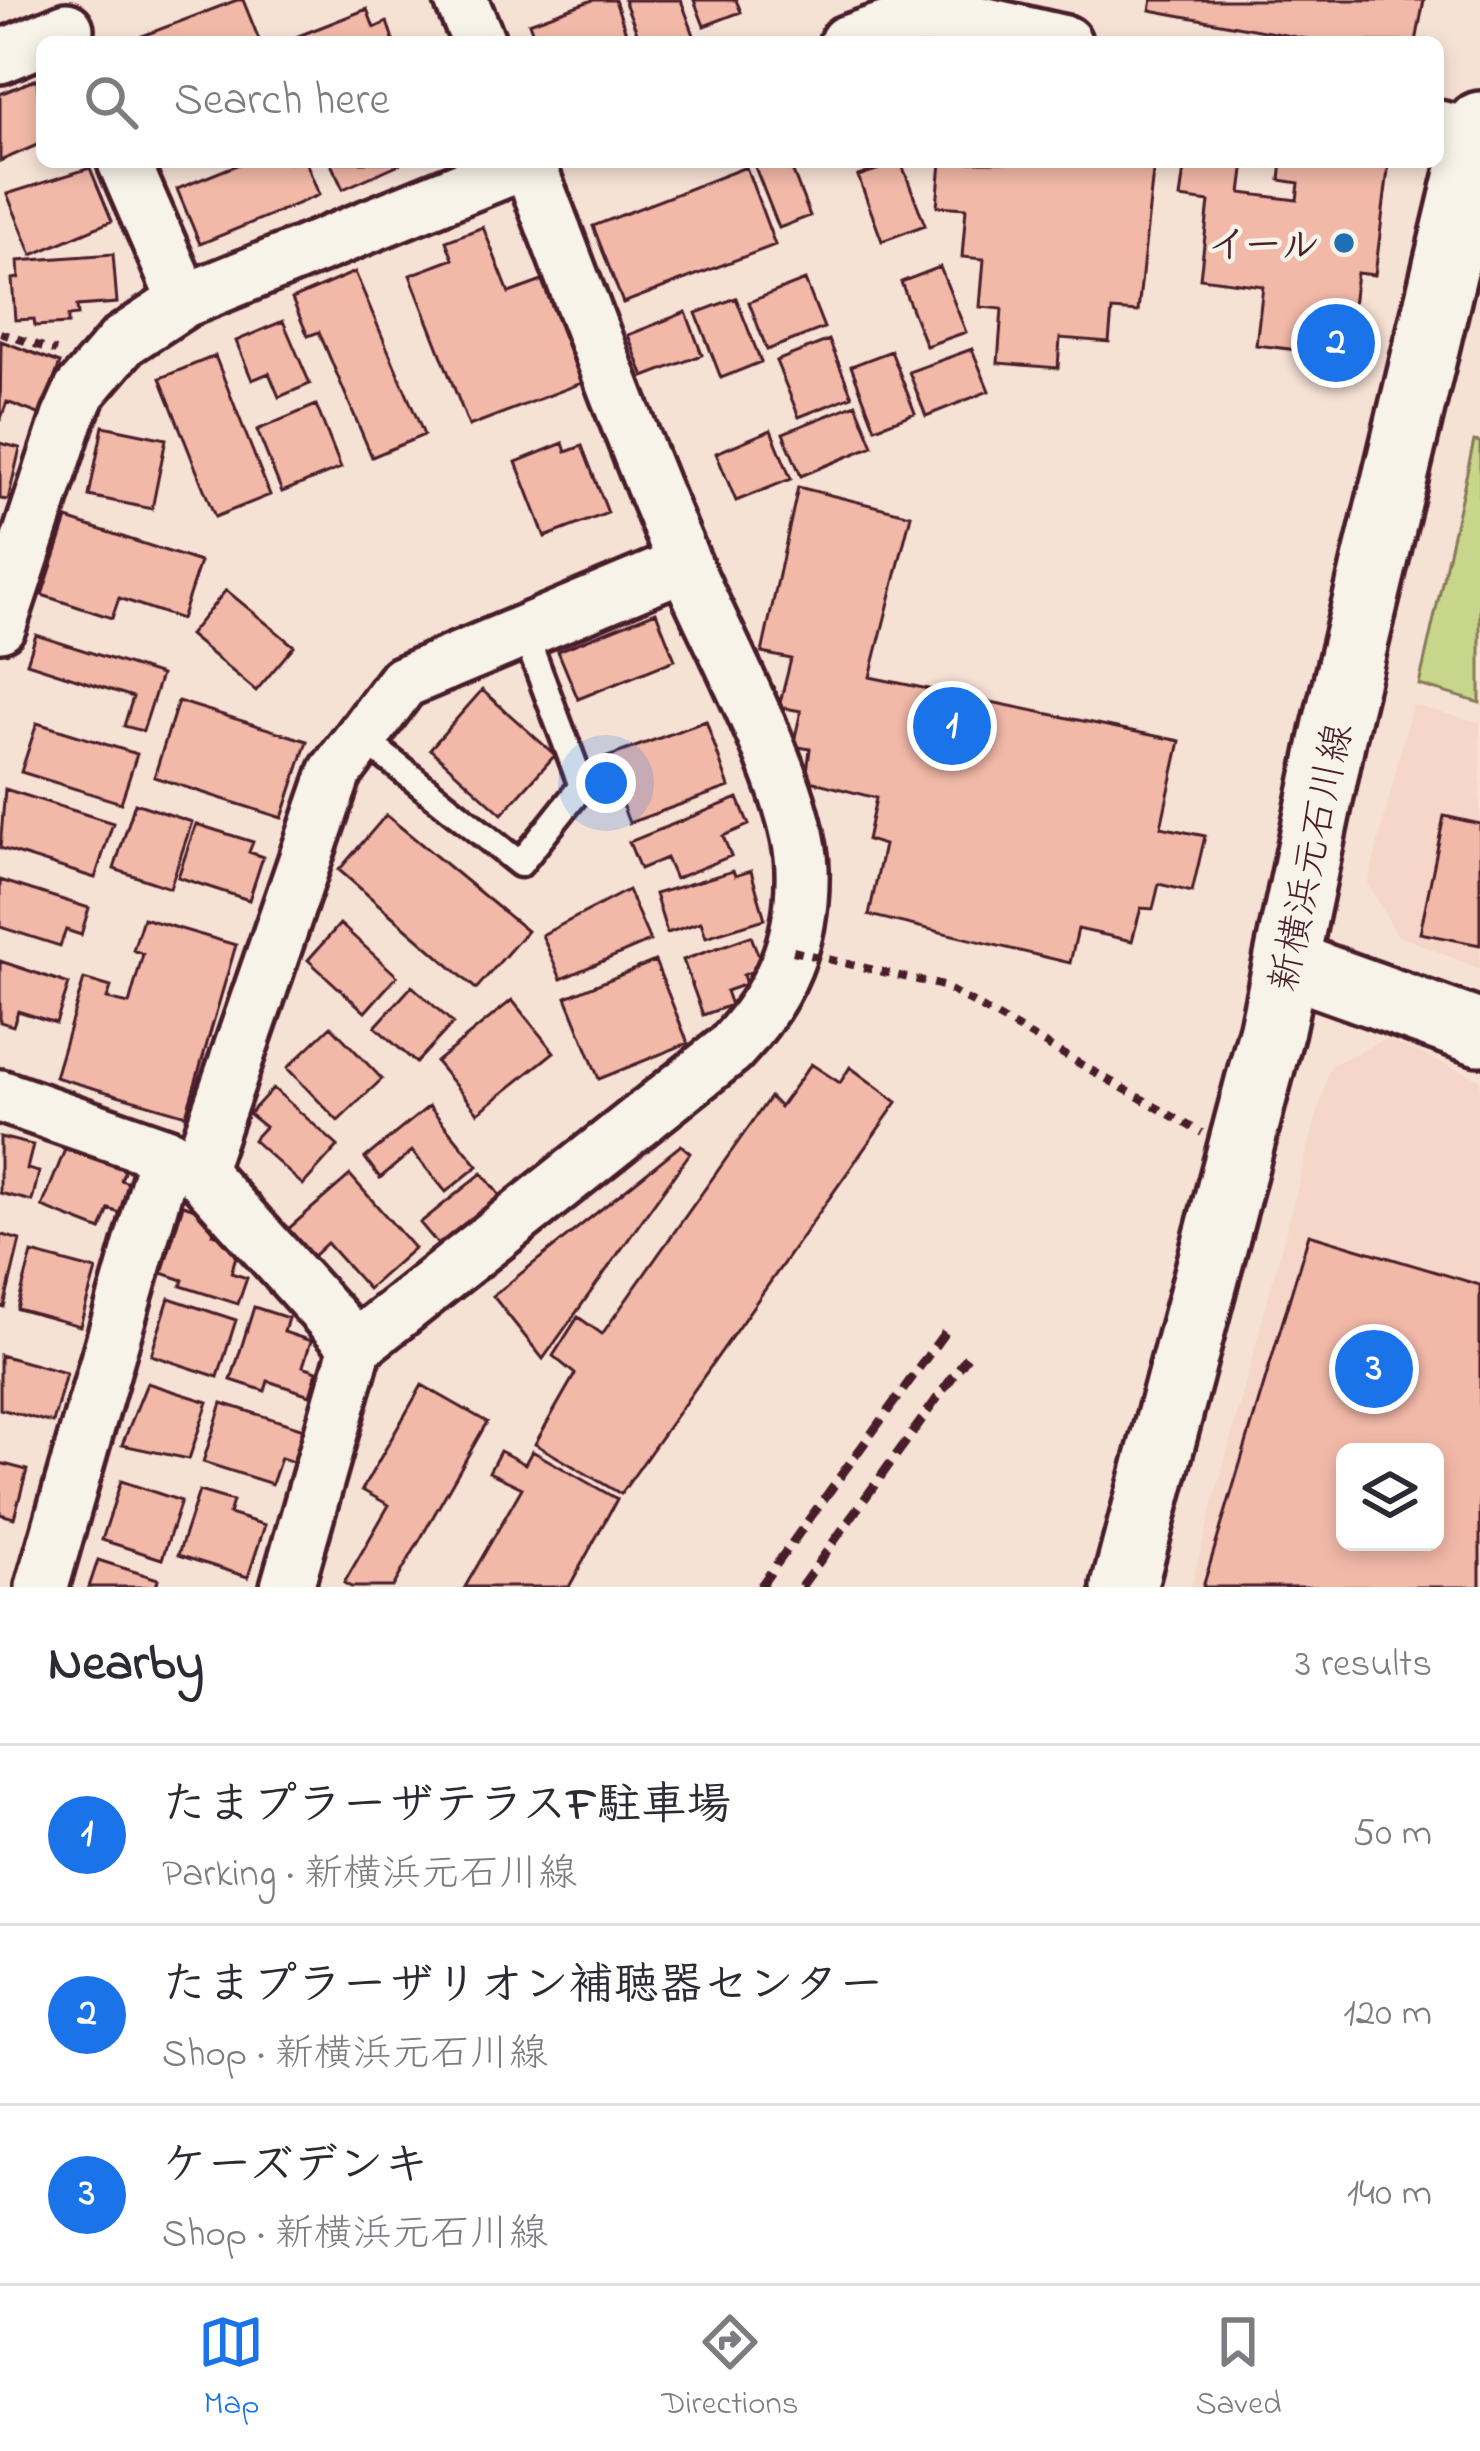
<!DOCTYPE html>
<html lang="en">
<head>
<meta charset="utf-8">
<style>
	:root { --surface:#fff; --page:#f7f7f7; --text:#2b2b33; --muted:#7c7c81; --line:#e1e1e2; --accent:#1a73e8 }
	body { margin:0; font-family:"Indie Flower","Klee One",sans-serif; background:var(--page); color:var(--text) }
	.controls { position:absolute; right:36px; bottom:36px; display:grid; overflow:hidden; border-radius:18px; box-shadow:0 6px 18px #0003 }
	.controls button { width:108px; height:108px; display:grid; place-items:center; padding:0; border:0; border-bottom:3px solid var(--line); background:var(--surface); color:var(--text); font:60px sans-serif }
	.you { position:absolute; left:606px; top:783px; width:42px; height:42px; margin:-30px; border:9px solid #fff; border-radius:50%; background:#1a73e8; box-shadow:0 0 0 18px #1a73e833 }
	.badge { display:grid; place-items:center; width:78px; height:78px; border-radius:50%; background:var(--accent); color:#fff; font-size:39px; font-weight:700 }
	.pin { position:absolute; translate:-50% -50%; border:6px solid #fff; box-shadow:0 3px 12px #0006 }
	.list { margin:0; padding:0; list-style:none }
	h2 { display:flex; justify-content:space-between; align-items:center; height:156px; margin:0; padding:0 48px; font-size:51px }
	h2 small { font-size:39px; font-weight:400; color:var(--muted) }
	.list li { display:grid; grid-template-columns:78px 1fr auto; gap:36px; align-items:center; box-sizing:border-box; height:180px; padding:0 48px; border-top:3px solid var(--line) }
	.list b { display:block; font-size:45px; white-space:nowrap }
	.list p { margin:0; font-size:39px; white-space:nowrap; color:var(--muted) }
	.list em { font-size:39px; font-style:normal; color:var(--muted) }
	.icon { flex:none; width:66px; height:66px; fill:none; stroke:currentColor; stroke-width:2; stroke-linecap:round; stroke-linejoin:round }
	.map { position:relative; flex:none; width:1480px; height:1587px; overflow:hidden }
	.search { position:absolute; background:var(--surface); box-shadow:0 6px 18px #0003; left:36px; right:36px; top:36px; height:132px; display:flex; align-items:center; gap:30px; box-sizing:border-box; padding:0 42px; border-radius:18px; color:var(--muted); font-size:45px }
	.sheet { height:696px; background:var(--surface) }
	nav { display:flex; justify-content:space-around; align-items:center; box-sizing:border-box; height:168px; border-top:3px solid var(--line); background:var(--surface); font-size:33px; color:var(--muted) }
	nav a { display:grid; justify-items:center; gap:6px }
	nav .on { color:var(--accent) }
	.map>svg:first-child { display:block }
</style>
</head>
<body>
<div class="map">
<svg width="1480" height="1587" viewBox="0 0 1480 1587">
	<rect width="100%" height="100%" fill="#f6e2d5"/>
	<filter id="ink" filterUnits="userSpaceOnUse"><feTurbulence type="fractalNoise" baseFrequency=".00833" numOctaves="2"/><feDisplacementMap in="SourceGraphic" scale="24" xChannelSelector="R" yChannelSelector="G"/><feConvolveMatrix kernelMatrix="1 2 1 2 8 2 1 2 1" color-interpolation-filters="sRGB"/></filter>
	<g filter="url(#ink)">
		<path fill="#f5d6c8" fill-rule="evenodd" d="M 1412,705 L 1480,722 L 1480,969 L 1397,935 L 1368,884 Z
			M 1386,1039 L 1480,1079 L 1480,1587 L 1191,1587 L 1330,1066 ZM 1345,1452 L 1435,1452 L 1435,1542 L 1345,1542 Z"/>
		<path fill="#c7d68a" stroke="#887a5a" stroke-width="3" d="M 1474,441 L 1480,442 L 1480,703 L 1419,685 Z"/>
		<path fill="#f2b9a8" stroke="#4a1f2b" stroke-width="3" fill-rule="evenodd" d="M 237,0 L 243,0 L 260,42 L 145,42 L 142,36 Z
			M 593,0 L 615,0 L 629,42 L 536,42 L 529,23 Z
			M 624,0 L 681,0 L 695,38 L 641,42 Z
			M 694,0 L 736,0 L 741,12 L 704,26 Z
			M 1152,0 L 1424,0 L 1416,42 L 1323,42 L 1150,10 Z
			M 367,9 L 374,28 L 387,22 L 394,42 L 283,42 Z
			M 37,79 L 42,143 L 0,161 L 0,94 Z
			M 244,162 L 306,162 L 319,195 L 200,244 L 177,189 Z
			M 330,162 L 404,162 L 343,189 Z
			M 753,162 L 789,162 L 810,216 L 779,228 Z
			M 901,162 L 925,225 L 882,241 L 858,176 Z
			M 941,162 L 1154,162 L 1138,312 L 1112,310 L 1109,342 L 1060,338 L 1058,368 L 998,363 L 1002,309 L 980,307 L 984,259 L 962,257 L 966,208 L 937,206 Z
			M 1185,162 L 1245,162 L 1241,193 L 1297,200 L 1299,183 L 1280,180 L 1282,162 L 1389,162 L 1375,275 L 1357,273 L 1347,356 L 1256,345 L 1263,286 L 1200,278 L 1209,202 L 1180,198 Z
			M 746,167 L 775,245 L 623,303 L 593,226 Z
			M 90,168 L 112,221 L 32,255 L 7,194 Z
			M 483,227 L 509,293 L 542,281 L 582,383 L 469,426 L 410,275 L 453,259 L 446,241 Z
			M 113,254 L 117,303 L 77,306 L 78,315 L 68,316 L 68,324 L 35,326 L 34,319 L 15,320 L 12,279 L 19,278 L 18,261 Z
			M 940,267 L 966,332 L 926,346 L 901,282 Z
			M 355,272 L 424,435 L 372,457 L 319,332 L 308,336 L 292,299 Z
			M 805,280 L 824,328 L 767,350 L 749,302 Z
			M 736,298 L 761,362 L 721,378 L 696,313 Z
			M 686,312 L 702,355 L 644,377 L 628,335 Z
			M 283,321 L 310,384 L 279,397 L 269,373 L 252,380 L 236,341 Z
			M 829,340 L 852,396 L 799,417 L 776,361 Z
			M 1,341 L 60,363 L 41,415 L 7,402 L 0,421 Z
			M 972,349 L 989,391 L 926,416 L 909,372 Z
			M 891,351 L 915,413 L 875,428 L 851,366 Z
			M 215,356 L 270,495 L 215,517 L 160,378 Z
			M 856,404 L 873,446 L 801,476 L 783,433 Z
			M 316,405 L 341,468 L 282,492 L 257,430 Z
			M 103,426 L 166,439 L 152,509 L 89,496 Z
			M 771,430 L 791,479 L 736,501 L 716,453 Z
			M 0,443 L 20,448 L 8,500 L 0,499 Z
			M 563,443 L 566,452 L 582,446 L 608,513 L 545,537 L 516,462 Z
			M 798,487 L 911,515 L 870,677 L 1180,741 L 1161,827 L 1205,836 L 1192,892 L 1159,884 L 1153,909 L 1141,908 L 1132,941 L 1078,929 L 1070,963 L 869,915 L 884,845 L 867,840 L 876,798 L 806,780 L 810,749 L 793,746 L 801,711 L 779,707 L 791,659 L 762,653 Z
			M 67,519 L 200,562 L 181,619 L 119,598 L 112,618 L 42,595 Z
			M 226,590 L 294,646 L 256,691 L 189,635 Z
			M 656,612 L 675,660 L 578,699 L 558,651 Z
			M 36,635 L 161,675 L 143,731 L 124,726 L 133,697 L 27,663 Z
			M 482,690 L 555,755 L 502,814 L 430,749 Z
			M 178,701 L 307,741 L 282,818 L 154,777 Z
			M 706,721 L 729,787 L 629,823 L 605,758 Z
			M 37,723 L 137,754 L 121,803 L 21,772 Z
			M 5,789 L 113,823 L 95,878 L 0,848 Z
			M 738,798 L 749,825 L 723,836 L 731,856 L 675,879 L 666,858 L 640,869 L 629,842 Z
			M 135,803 L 192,822 L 170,888 L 114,869 Z
			M 386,815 L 527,931 L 476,989 L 339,870 Z
			M 1444,816 L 1480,824 L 1480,945 L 1420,933 Z
			M 196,824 L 253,842 L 249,852 L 263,857 L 249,900 L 178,877 Z
			M 733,871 L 735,876 L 751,871 L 765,919 L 706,937 L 701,922 L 667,933 L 655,894 Z
			M 0,880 L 89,908 L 81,935 L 66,930 L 60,946 L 0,927 Z
			M 628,890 L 650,941 L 561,979 L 542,935 Z
			M 143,918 L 236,945 L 186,1115 L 55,1077 L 84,979 L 111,987 L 107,999 L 129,1004 L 143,954 L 133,950 Z
			M 340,924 L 397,976 L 365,1012 L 308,960 Z
			M 751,936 L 763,967 L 743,975 L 746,984 L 726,991 L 731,1005 L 703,1015 L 683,960 Z
			M 0,961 L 69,984 L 56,1023 L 18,1011 L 13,1026 L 0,1022 Z
			M 655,961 L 688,1043 L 599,1079 L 566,997 Z
			M 412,986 L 453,1023 L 416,1063 L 375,1027 Z
			M 512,1000 L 554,1052 L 478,1113 L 436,1062 Z
			M 331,1026 L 382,1079 L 338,1121 L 287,1068 Z
			M 811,1064 L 840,1083 L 850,1067 L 897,1102 L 621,1494 L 535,1444 L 575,1374 L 553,1356 L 578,1317 L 602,1334 L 770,1097 L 780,1107 Z
			M 273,1088 L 338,1146 L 303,1185 L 253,1140 L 265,1127 L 249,1114 Z
			M 429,1106 L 478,1166 L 446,1192 L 412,1151 L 380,1178 L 365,1158 Z
			M 0,1137 L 33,1145 L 27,1169 L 39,1172 L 32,1201 L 0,1193 Z
			M 681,1145 L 690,1153 L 543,1359 L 493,1296 Z
			M 66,1147 L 125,1170 L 121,1180 L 133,1185 L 122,1214 L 109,1209 L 101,1230 L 42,1207 Z
			M 482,1173 L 501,1197 L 440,1247 L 420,1223 Z
			M 350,1175 L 414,1248 L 368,1289 L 327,1243 L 311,1258 L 287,1230 Z
			M 183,1205 L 218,1217 L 213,1234 L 240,1243 L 231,1273 L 247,1278 L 238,1304 L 181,1286 L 183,1280 L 162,1273 Z
			M 0,1234 L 20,1240 L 4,1307 L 0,1306 Z
			M 1309,1234 L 1480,1285 L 1480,1587 L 1203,1587 ZM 1345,1452 L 1435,1452 L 1435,1542 L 1345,1542 Z
			M 32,1253 L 96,1270 L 80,1326 L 17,1309 Z
			M 169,1298 L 236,1320 L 218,1377 L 151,1355 Z
			M 254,1307 L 288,1318 L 284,1332 L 311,1341 L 303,1366 L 317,1371 L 310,1395 L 268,1381 L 265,1391 L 231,1380 Z
			M 0,1355 L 66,1373 L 53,1423 L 0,1409 Z
			M 147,1383 L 208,1402 L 189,1459 L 122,1445 Z
			M 422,1385 L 487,1422 L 393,1587 L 351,1587 L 344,1583 L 389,1505 L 362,1490 Z
			M 222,1403 L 307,1430 L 296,1463 L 281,1458 L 272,1484 L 203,1462 Z
			M 500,1451 L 525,1464 L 532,1451 L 617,1499 L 569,1587 L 465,1587 L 522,1488 L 489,1472 Z
			M 0,1463 L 27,1470 L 14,1518 L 0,1514 Z
			M 121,1481 L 181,1501 L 162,1559 L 102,1540 Z
			M 199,1491 L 233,1501 L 229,1514 L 265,1525 L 248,1577 L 178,1555 Z
			M 98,1560 L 158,1579 L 156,1587 L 89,1587 Z"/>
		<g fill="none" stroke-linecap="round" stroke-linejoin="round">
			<g stroke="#4a1f2b" stroke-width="33">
				<path id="service" d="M 360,736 L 520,864 L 582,786 L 523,629"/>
			</g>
			<g stroke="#4a1f2b" stroke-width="60">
				<path id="minor" d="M 461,0 L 479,42
					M 846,42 L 917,18 L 969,20 L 1065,42
					M 0,57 L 67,29
					M 1438,127 L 1480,136
					M 124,162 L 184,301
					M 0,625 L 68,418 L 80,391 L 123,341 L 184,301 L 527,162
					M 0,1096 L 166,1154 L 198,1171 L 356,1346
					M 198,1171 L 335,773 L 403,682 L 685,564
					M 42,1587 L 166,1154
					M 287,1587 L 356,1346 L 730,1049 C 780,996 804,942 802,869 C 800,791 721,647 688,571 C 630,437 581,298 528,162"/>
			</g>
			<g stroke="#4a1f2b" stroke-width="72">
				<path id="tertiary" d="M 1288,964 L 1480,1033
					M 1124,1587 L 1272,1029 L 1335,728 L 1480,124"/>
			</g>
			<path stroke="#4a1f2b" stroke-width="8" stroke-dasharray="9 9" stroke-linecap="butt" d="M 0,333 L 56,351"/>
			<use href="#service" stroke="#f7f3e8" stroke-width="24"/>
			<use href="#minor" stroke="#f7f3e8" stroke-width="51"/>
			<use href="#tertiary" stroke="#f7f3e8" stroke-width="63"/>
			<path stroke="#4a1f2b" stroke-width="9" stroke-dasharray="18 9" stroke-linecap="butt" d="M 760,1587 L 945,1332
				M 801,1587 L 967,1357"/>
			<path stroke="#4a1f2b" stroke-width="8" stroke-dasharray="9 9" stroke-linecap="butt" d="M 793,951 L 943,986 L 1202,1133"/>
		</g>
	</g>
	<circle fill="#1f6fb2" stroke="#f7f3e8" stroke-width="4.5" cx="1344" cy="243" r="12"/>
	<g text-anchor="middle" stroke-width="9" stroke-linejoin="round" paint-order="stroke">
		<g font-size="39" font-weight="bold" fill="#4a1f2b" stroke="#f7f3e8" text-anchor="end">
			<text x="1320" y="257">イール</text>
		</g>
		<g font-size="39" fill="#4a1f2b" stroke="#f7f3e8">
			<text transform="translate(1309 857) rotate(-78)" y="14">新横浜元石川線</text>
		</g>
	</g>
</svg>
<div class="controls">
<button><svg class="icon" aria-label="layers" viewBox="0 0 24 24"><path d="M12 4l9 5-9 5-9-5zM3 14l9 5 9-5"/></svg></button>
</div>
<div class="you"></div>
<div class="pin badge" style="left:952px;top:726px">1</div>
<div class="pin badge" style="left:1336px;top:343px">2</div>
<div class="pin badge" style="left:1374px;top:1369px">3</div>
<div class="search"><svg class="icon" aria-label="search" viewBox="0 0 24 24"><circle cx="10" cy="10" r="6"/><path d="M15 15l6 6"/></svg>Search here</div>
</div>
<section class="sheet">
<h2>Nearby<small>3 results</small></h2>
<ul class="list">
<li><span class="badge">1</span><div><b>たまプラーザテラスF駐車場</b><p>Parking · 新横浜元石川線</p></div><em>50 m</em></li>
<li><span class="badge">2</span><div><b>たまプラーザリオン補聴器センター</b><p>Shop · 新横浜元石川線</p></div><em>120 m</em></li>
<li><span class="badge">3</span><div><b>ケーズデンキ</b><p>Shop · 新横浜元石川線</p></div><em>140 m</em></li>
</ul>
</section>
<nav>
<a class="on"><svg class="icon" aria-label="map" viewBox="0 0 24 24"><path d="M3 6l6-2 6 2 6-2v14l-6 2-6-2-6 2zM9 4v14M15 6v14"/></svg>Map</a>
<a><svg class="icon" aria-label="directions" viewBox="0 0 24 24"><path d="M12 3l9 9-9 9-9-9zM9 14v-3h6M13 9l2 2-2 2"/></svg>Directions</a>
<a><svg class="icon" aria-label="saved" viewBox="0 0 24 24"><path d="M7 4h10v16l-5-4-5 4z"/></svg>Saved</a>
</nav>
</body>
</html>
